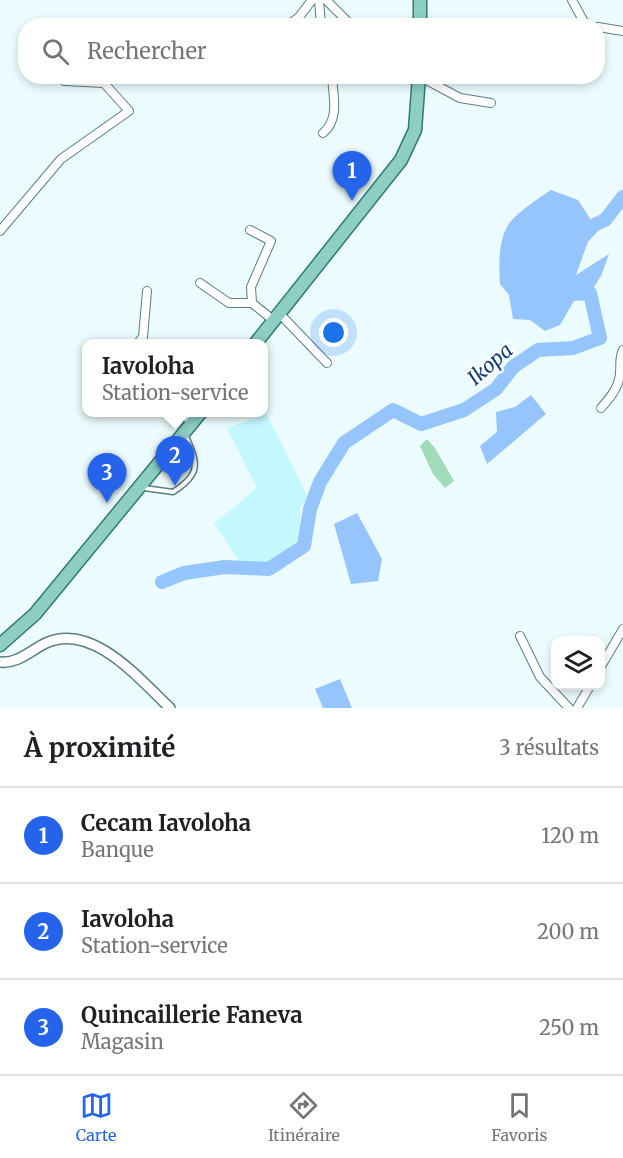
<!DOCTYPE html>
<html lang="fr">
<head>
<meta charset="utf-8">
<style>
	:root { --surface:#fff; --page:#f6f6f6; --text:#202124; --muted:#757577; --line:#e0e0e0; --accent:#2563eb }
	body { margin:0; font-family:Merriweather,serif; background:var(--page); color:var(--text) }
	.controls { position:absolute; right:18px; bottom:18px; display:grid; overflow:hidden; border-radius:12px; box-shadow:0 3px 9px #0003 }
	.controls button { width:54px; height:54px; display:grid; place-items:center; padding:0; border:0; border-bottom:2px solid var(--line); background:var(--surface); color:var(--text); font:30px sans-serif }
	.you { position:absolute; left:334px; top:333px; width:21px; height:21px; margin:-15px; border:4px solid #fff; border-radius:50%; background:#1a73e8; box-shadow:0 0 0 9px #1a73e833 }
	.badge { display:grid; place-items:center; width:39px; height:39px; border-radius:50%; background:var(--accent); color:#fff; font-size:20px; font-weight:700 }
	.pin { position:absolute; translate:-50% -50px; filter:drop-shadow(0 2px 3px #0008) }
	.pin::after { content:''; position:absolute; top:32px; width:21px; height:18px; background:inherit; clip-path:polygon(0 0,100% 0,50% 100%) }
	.popup { position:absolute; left:82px; top:339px; width:186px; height:78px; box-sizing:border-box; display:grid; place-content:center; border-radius:12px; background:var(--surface); filter:drop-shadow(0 2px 4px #0005); font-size:20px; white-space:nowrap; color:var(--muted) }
	.popup b { font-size:22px; color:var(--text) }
	.popup::after { content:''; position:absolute; left:50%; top:100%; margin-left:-12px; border:12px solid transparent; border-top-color:var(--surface) }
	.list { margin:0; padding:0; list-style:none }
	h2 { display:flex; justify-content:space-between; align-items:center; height:78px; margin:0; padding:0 24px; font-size:26px }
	h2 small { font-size:20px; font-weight:400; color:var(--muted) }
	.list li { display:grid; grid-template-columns:39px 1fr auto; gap:18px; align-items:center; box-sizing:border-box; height:96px; padding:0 24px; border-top:2px solid var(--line) }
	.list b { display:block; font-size:22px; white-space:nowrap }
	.list p { margin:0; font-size:20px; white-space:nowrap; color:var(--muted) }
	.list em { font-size:20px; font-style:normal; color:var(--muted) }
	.icon { flex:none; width:33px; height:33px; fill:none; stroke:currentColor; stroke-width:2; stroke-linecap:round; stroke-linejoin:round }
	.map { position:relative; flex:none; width:623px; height:708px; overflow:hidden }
	.search { position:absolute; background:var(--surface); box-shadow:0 3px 9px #0003; left:18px; right:18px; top:18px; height:66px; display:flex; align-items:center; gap:15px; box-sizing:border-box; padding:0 21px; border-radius:24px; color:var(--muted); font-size:22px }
	.sheet { height:366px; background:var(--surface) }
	nav { display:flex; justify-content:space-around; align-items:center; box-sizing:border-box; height:84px; border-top:2px solid var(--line); background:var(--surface); font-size:16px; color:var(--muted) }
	nav a { display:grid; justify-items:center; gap:3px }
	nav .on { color:var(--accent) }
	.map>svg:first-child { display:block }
</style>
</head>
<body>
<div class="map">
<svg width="623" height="708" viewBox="0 0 623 708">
	<rect width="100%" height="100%" fill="#ecfcfe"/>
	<path fill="#c4f7fe" d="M 267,414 L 308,498 L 300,507 L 301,539 L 269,563 L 241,563 L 214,524 L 257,488 L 227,428 Z"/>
	<path fill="#a1dbb9" d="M 427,439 L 435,448 L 454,481 L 445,488 L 433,474 L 420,446 Z"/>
	<path fill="#96c4fd" d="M 551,190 L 578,200 L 594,225 L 576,275 L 609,254 L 601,276 L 590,293 L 575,299 L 560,325 L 545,331 L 530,320 L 513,319 L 509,295 L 500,284 C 499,266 498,244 507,227 C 513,215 539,198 551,190 Z
		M 531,395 L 546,414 L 487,464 L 480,446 L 497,432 L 496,412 L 515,407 Z
		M 357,513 L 382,559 L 378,581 L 351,584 L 334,524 Z
		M 340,679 L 352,708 L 323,708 L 315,689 Z"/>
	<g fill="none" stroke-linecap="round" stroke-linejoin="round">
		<path stroke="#96c4fd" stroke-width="14" d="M 583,237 L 594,225 L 605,220 L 623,197
			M 162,582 L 184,573 L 225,567 L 269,569 L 304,546 L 310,509 L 320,482 L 344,443 L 393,410 L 421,424 L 464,410 L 496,389 L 513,367 L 538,350 L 573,348 L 600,338 L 590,293 L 572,294"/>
		<g stroke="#5a7f84" stroke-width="7">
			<path id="service" d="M 144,488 L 173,492 C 203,473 197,462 185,434"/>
		</g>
		<g stroke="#5a7f84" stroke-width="10">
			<path id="minor" d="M 319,0 L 321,26
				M 326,0 L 352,26
				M 572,0 L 584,22 L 589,26
				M 240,26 L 247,26
				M 287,26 L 299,17 L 312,0
				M 598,27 L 623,31
				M 419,76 L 460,98 L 491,103
				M 64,81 L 104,83 L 115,76
				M 323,133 C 340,119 333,96 332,76
				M 250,230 L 271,241 L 251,287 L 252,303 L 273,320
				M 0,231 L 61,159 L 129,111 L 104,83
				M 200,283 L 229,303 L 252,303
				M 279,313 L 327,363
				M 137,344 L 143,337 L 147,291
				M 601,408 C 608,400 617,390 619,379 C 622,369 618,359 623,350
				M 180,412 L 193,423
				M 520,636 L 540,677 L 569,708
				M 600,668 L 623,629
				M 577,708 L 590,686"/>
		</g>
		<g stroke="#5a7f84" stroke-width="12">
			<path id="tertiary" d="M 0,662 C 18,664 31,650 46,643 C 93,622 140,680 170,708"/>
		</g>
		<g stroke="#2f7a71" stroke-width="15">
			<path id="primary" d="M 420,26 L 420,0
				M 255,344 L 401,160 L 415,130 L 419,76
				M 0,645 L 35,614 L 201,412"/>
		</g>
		<use href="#service" stroke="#fff" stroke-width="4"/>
		<use href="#minor" stroke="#fff" stroke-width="8"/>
		<use href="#tertiary" stroke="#fff" stroke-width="9"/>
		<use href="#primary" stroke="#8ecec5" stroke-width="12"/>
	</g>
	<g text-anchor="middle" stroke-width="5" stroke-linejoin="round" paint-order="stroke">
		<g font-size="20" font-style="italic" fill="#103e70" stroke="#fff">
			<text transform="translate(490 364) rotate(-41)" y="7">Ikopa</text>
		</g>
	</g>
</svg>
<div class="controls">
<button><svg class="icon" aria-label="layers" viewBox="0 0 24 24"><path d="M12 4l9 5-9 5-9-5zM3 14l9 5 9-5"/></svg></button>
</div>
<div class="you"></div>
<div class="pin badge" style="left:352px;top:201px">1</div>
<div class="pin badge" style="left:175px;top:486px">2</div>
<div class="popup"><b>Iavoloha</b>Station-service</div>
<div class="pin badge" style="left:107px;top:503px">3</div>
<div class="search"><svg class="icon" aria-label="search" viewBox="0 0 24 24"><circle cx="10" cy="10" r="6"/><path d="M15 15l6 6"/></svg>Rechercher</div>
</div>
<section class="sheet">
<h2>À proximité<small>3 résultats</small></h2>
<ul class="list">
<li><span class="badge">1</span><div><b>Cecam Iavoloha</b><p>Banque</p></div><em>120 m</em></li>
<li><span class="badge">2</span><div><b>Iavoloha</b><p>Station-service</p></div><em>200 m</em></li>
<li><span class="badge">3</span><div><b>Quincaillerie Faneva</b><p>Magasin</p></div><em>250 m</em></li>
</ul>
</section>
<nav>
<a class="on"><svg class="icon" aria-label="map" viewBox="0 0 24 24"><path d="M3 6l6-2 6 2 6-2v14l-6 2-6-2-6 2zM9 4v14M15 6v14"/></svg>Carte</a>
<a><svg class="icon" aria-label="directions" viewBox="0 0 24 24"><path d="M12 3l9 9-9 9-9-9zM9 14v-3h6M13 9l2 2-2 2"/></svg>Itinéraire</a>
<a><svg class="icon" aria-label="saved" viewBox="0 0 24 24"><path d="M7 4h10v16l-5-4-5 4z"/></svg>Favoris</a>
</nav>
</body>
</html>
